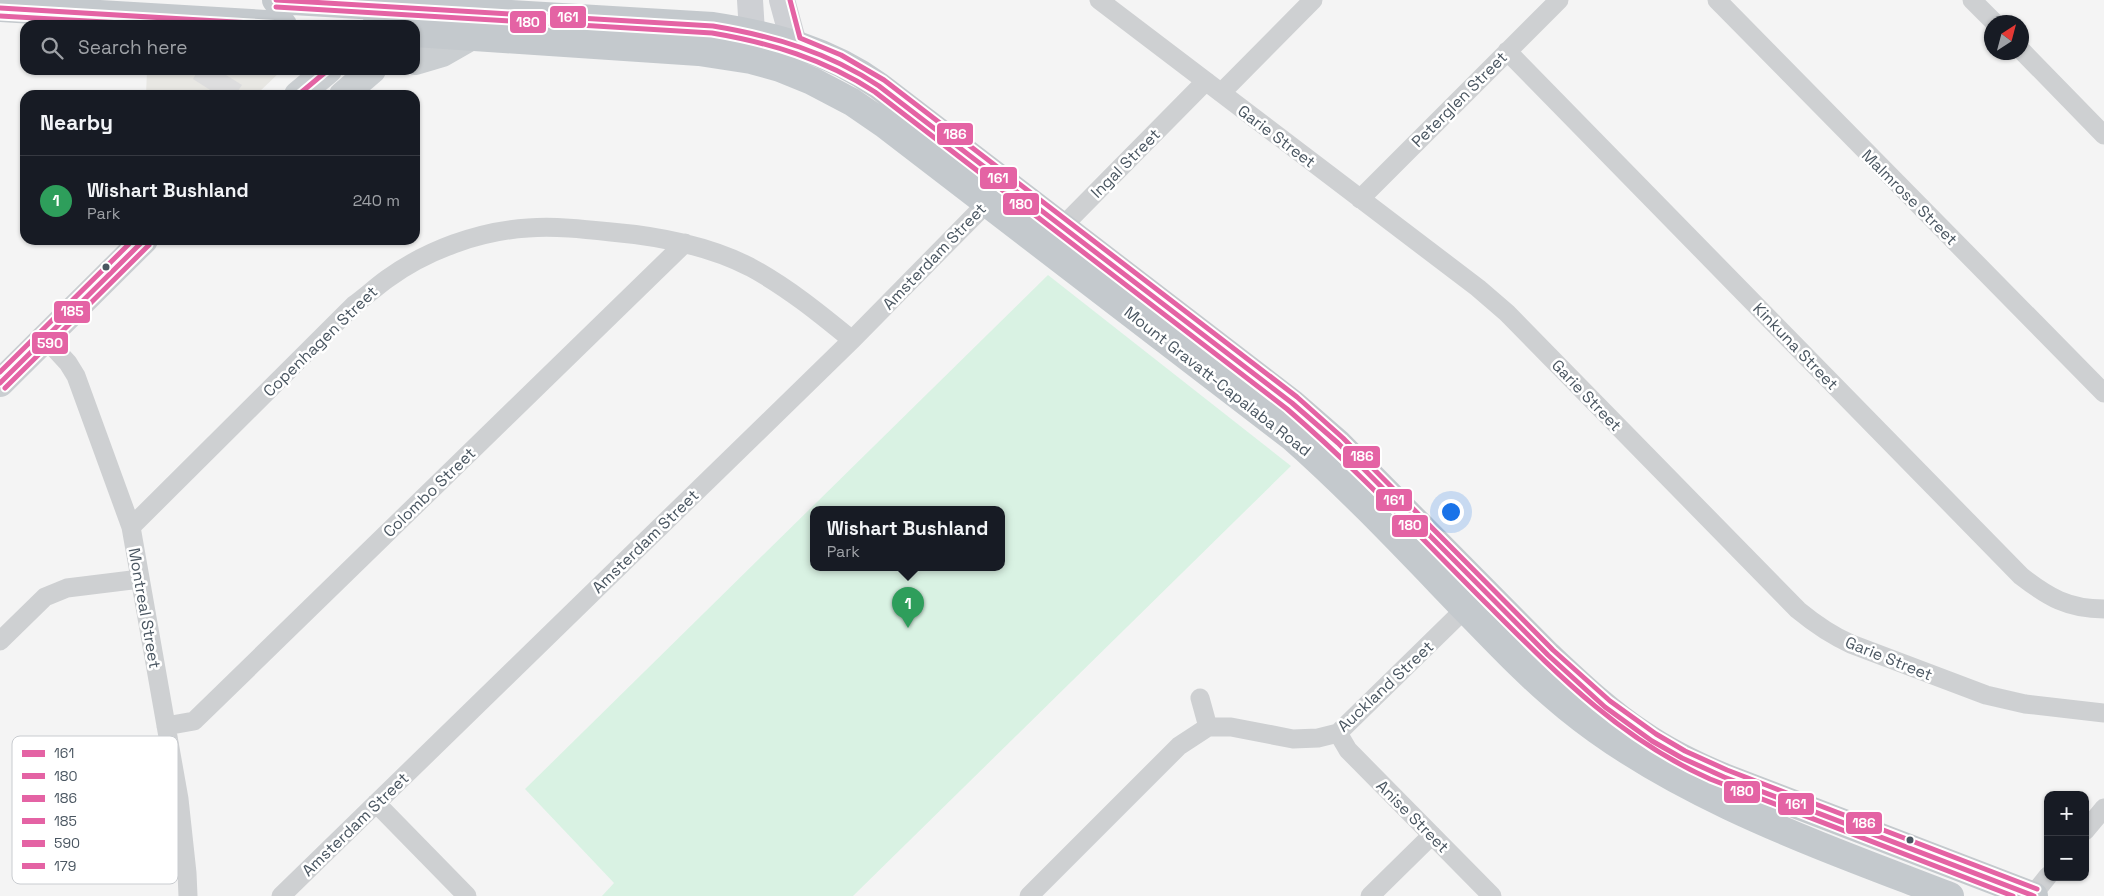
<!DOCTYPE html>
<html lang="en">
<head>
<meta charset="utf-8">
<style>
	:root { --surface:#171b24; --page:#242831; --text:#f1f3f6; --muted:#9ea1a6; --line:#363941; --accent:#868d94 }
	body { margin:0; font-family:"Space Grotesk",sans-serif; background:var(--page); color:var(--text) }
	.controls { position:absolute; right:15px; bottom:15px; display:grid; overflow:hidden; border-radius:10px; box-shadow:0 1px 4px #0004 }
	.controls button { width:45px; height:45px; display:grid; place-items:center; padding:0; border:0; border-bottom:1px solid var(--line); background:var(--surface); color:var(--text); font:25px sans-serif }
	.compass { position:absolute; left:1984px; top:15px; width:45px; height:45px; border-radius:50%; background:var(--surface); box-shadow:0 1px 4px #0004; rotate:36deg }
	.you { position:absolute; left:1450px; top:511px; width:18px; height:18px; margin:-12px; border:4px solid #fff; border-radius:50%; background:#1a73e8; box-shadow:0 0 0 8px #1a73e833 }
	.badge { display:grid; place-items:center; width:32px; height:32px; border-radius:50%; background:var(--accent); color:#fff; font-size:16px; font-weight:700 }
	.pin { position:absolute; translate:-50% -41px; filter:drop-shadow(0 1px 2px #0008) }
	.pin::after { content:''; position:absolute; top:26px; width:18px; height:15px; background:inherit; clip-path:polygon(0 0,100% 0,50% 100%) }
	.popup { position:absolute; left:810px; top:506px; width:195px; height:65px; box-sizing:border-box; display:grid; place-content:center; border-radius:10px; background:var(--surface); filter:drop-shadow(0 1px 4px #0005); font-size:16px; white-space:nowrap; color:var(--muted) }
	.popup b { font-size:19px; color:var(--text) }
	.popup::after { content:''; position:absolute; left:50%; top:100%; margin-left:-10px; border:10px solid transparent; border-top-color:var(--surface) }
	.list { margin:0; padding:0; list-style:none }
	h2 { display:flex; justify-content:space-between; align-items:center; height:65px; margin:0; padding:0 20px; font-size:21px }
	h2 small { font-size:16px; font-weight:400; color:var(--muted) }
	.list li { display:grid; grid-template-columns:32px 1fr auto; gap:15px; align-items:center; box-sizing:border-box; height:90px; padding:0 20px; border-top:1px solid var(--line) }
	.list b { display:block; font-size:19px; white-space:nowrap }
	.list p { margin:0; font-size:16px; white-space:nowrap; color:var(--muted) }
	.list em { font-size:16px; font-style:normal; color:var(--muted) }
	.icon { flex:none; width:28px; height:28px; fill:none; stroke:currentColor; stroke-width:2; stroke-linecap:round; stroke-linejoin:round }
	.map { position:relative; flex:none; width:2104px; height:896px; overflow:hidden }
	.search { position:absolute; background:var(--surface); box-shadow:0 1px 4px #0004; left:20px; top:20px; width:400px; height:55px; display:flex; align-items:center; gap:12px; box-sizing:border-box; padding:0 18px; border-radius:15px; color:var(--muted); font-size:19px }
	.panel { position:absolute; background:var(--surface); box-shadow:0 1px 4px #0004; left:20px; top:90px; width:400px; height:155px; border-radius:15px }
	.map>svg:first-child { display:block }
</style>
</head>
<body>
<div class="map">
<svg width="2104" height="896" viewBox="0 0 2104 896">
	<rect width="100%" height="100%" fill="#f4f4f4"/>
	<path fill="#e8e7e3" d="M 147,70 L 282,70 L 256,95 L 146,95 Z"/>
	<path fill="#d9f2e3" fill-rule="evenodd" d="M 1048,275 L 1291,466 L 853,896 L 602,896 L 614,883 L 525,789 ZM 814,509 L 1002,509 L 1002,567 L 814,567 Z"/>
	<path fill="#ddddde" d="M 198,70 L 218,70 L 242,85 L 235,95 L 218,95 L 193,79 Z"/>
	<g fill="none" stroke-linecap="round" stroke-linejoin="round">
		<path stroke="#ced0d2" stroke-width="19" d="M 1099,0 L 1478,288 L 1507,313 L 1798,610 C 1815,624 1831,635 1851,644 L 1986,695 L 2025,704 L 2104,713
			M 1717,0 L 2104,393
			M 1972,0 L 1994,22
			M 1507,51 L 2021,576 C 2048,597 2068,609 2104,609
			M 2022,51 L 2104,135
			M 1221,93 L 1313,0
			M 1360,199 L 1559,0
			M 1054,235 L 1206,81
			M 45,338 L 68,363 L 76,376 L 131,527 L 179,799 L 187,873 L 188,896
			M 131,527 L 354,305 C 365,297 376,287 387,279 C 427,250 479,231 528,228 C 555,226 583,229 611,232 C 658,236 707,245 750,267 C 787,287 819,313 852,340
			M 0,641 L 45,597 L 67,588 L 140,579
			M 1200,698 L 1208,727
			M 166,726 L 194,721 L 685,243
			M 1338,733 L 1348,750 L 1492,896
			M 376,803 L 467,896
			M 84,815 L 179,799
			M 2085,831 L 2104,808
			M 281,896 L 852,340 L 978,212 L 994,193
			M 1029,896 L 1179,746 L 1208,727 L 1231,727 L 1293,739 L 1318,738 L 1338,733 L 1472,602
			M 1370,896 L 1432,835
			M 2032,896 L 2048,876"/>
		<path stroke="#ced0d4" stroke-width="26" d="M 750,0 L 752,32 L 765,50
			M 782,0 L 794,44"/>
		<path stroke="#caced1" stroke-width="28" d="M 376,25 L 402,0
			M 415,61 L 442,53 L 470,37
			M 298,95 L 328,70
			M 343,95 L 372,70
			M 0,383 L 144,240"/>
		<path stroke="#c4c9cd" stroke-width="28" d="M 276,0 L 713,26 C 772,35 829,50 879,86 L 1292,403 L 1338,443 L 1548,655 C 1578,683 1608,712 1642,734 C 1668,752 1695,765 1724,777 L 2034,896
			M 0,8 L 283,25
			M 415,33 L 699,52 L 751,60 L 780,68 L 812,81 L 852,102 L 884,124 L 1293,438 C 1354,492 1410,552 1467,611 C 1499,644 1531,678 1567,707 C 1675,796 1821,846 1950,896"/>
		<g stroke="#fff" stroke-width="9">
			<path id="bus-1" d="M 276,0 L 713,26 C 773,36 828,52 879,86 L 1292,403 L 1338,443 L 1548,655 L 1605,707 L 1652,741 L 1682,758 L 1724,777 L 2034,896
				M 0,8 L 283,25"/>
		</g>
		<g stroke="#fff" stroke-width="9">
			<path id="bus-2" d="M 276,7 L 712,33 C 771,43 824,59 875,92 L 1287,409 C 1358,470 1422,539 1488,605 C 1557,674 1620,739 1710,779 L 2013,896
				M 0,16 L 158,25"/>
		</g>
		<g stroke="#fff" stroke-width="9">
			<path id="bus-3" d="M 790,0 L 800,38 L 841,55 L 884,80 L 1297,397 L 1343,438 L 1553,650 L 1610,701 L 1656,734 L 1685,751 L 1727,770 L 2037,889"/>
		</g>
		<g stroke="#fff" stroke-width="9">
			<path id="bus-4" d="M 298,95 L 328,70
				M 0,383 L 144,240"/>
		</g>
		<g stroke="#fff" stroke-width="9">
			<path id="bus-5" d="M 5,388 L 149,245"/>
		</g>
		<g stroke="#fff" stroke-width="9">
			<path id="bus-6" d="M 0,372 L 133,240"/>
		</g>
		<use href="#bus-1" stroke="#e463a4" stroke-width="5"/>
		<use href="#bus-2" stroke="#e463a4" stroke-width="5"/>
		<use href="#bus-3" stroke="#e463a4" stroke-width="5"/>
		<use href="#bus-4" stroke="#e463a4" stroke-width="5"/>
		<use href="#bus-5" stroke="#e463a4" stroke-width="5"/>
		<use href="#bus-6" stroke="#e463a4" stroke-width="5"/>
	</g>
	<g fill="#4a5661" stroke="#fff" stroke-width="2">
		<circle cx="106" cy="267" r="4.5"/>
		<circle cx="1910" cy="840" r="4.5"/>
	</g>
	<g text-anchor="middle" stroke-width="5" stroke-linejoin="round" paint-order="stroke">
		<g font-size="16" fill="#4a5661" stroke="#fff">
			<text transform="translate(1459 99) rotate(-45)" y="6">Peterglen Street</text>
			<text transform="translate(1277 136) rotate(37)" y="6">Garie Street</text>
			<text transform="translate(1125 163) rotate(-45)" y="6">Ingal Street</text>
			<text transform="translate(1910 197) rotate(45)" y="6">Malmrose Street</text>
			<text transform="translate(934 256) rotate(-46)" y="6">Amsterdam Street</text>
			<text transform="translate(320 341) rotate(-44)" y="6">Copenhagen Street</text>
			<text transform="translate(1796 346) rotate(46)" y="6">Kinkuna Street</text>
			<text transform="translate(1218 381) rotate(38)" y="6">Mount Gravatt-Capalaba Road</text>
			<text transform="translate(1587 395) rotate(46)" y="6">Garie Street</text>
			<text transform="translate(429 492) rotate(-44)" y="6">Colombo Street</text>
			<text transform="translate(645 541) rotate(-44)" y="6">Amsterdam Street</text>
			<text transform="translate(145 608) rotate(80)" y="6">Montreal Street</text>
			<text transform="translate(1889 658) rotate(22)" y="6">Garie Street</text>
			<text transform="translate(1385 686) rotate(-43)" y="6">Auckland Street</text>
			<text transform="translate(1413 816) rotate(45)" y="6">Anise Street</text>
			<text transform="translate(355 824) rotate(-44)" y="6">Amsterdam Street</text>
		</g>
	</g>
	<rect x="12" y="736" width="166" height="148" rx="8" fill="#fff" stroke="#c9ccd0" stroke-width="1"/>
	<rect x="22" y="750" width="23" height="7" fill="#e463a4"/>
	<rect x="22" y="773" width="23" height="6" fill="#e463a4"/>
	<rect x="22" y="795" width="23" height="7" fill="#e463a4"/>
	<rect x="22" y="818" width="23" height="6" fill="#e463a4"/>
	<rect x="22" y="840" width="23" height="7" fill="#e463a4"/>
	<rect x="22" y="863" width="23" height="6" fill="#e463a4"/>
	<g font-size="14" fill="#4a5661">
		<text x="54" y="758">161</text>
		<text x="54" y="781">180</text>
		<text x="54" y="803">186</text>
		<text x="54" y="826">185</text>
		<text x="54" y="848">590</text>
		<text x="54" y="871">179</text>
	</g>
	<g stroke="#fff" stroke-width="2">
		<rect x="549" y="5" width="38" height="24" rx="5" fill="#e463a4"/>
		<rect x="509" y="10" width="38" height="24" rx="5" fill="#e463a4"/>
		<rect x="936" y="122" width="38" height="24" rx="5" fill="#e463a4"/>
		<rect x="979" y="166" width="39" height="24" rx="5" fill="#e463a4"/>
		<rect x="1002" y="192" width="38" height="24" rx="5" fill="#e463a4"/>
		<rect x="53" y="300" width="38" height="24" rx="5" fill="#e463a4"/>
		<rect x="31" y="331" width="38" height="24" rx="5" fill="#e463a4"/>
		<rect x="1342" y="445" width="39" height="24" rx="5" fill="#e463a4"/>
		<rect x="1375" y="488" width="38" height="24" rx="5" fill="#e463a4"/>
		<rect x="1391" y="514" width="38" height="24" rx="5" fill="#e463a4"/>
		<rect x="1723" y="780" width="38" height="24" rx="5" fill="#e463a4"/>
		<rect x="1777" y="792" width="38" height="24" rx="5" fill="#e463a4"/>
		<rect x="1845" y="811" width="38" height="24" rx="5" fill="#e463a4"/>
	</g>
	<g font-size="14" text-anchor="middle" font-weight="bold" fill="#fff">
		<text x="568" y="22">161</text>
		<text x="528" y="27">180</text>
		<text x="955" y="139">186</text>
		<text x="998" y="183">161</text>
		<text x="1021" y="209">180</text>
		<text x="72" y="316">185</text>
		<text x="50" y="348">590</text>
		<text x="1362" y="461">186</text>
		<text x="1394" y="505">161</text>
		<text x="1410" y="530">180</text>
		<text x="1742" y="796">180</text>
		<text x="1796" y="809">161</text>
		<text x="1864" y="828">186</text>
	</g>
</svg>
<div class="controls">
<button>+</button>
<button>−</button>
</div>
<svg class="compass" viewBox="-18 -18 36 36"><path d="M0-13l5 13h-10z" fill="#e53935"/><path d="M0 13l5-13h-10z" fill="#9ea1a6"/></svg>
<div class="you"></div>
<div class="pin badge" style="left:908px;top:628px;background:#2e9e5b">1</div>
<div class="popup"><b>Wishart Bushland</b>Park</div>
<div class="search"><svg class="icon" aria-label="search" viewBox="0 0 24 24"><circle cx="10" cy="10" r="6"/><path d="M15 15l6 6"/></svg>Search here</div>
<section class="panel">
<h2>Nearby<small></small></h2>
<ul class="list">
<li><span class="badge" style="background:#2e9e5b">1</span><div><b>Wishart Bushland</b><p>Park</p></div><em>240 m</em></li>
</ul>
</section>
</div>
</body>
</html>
